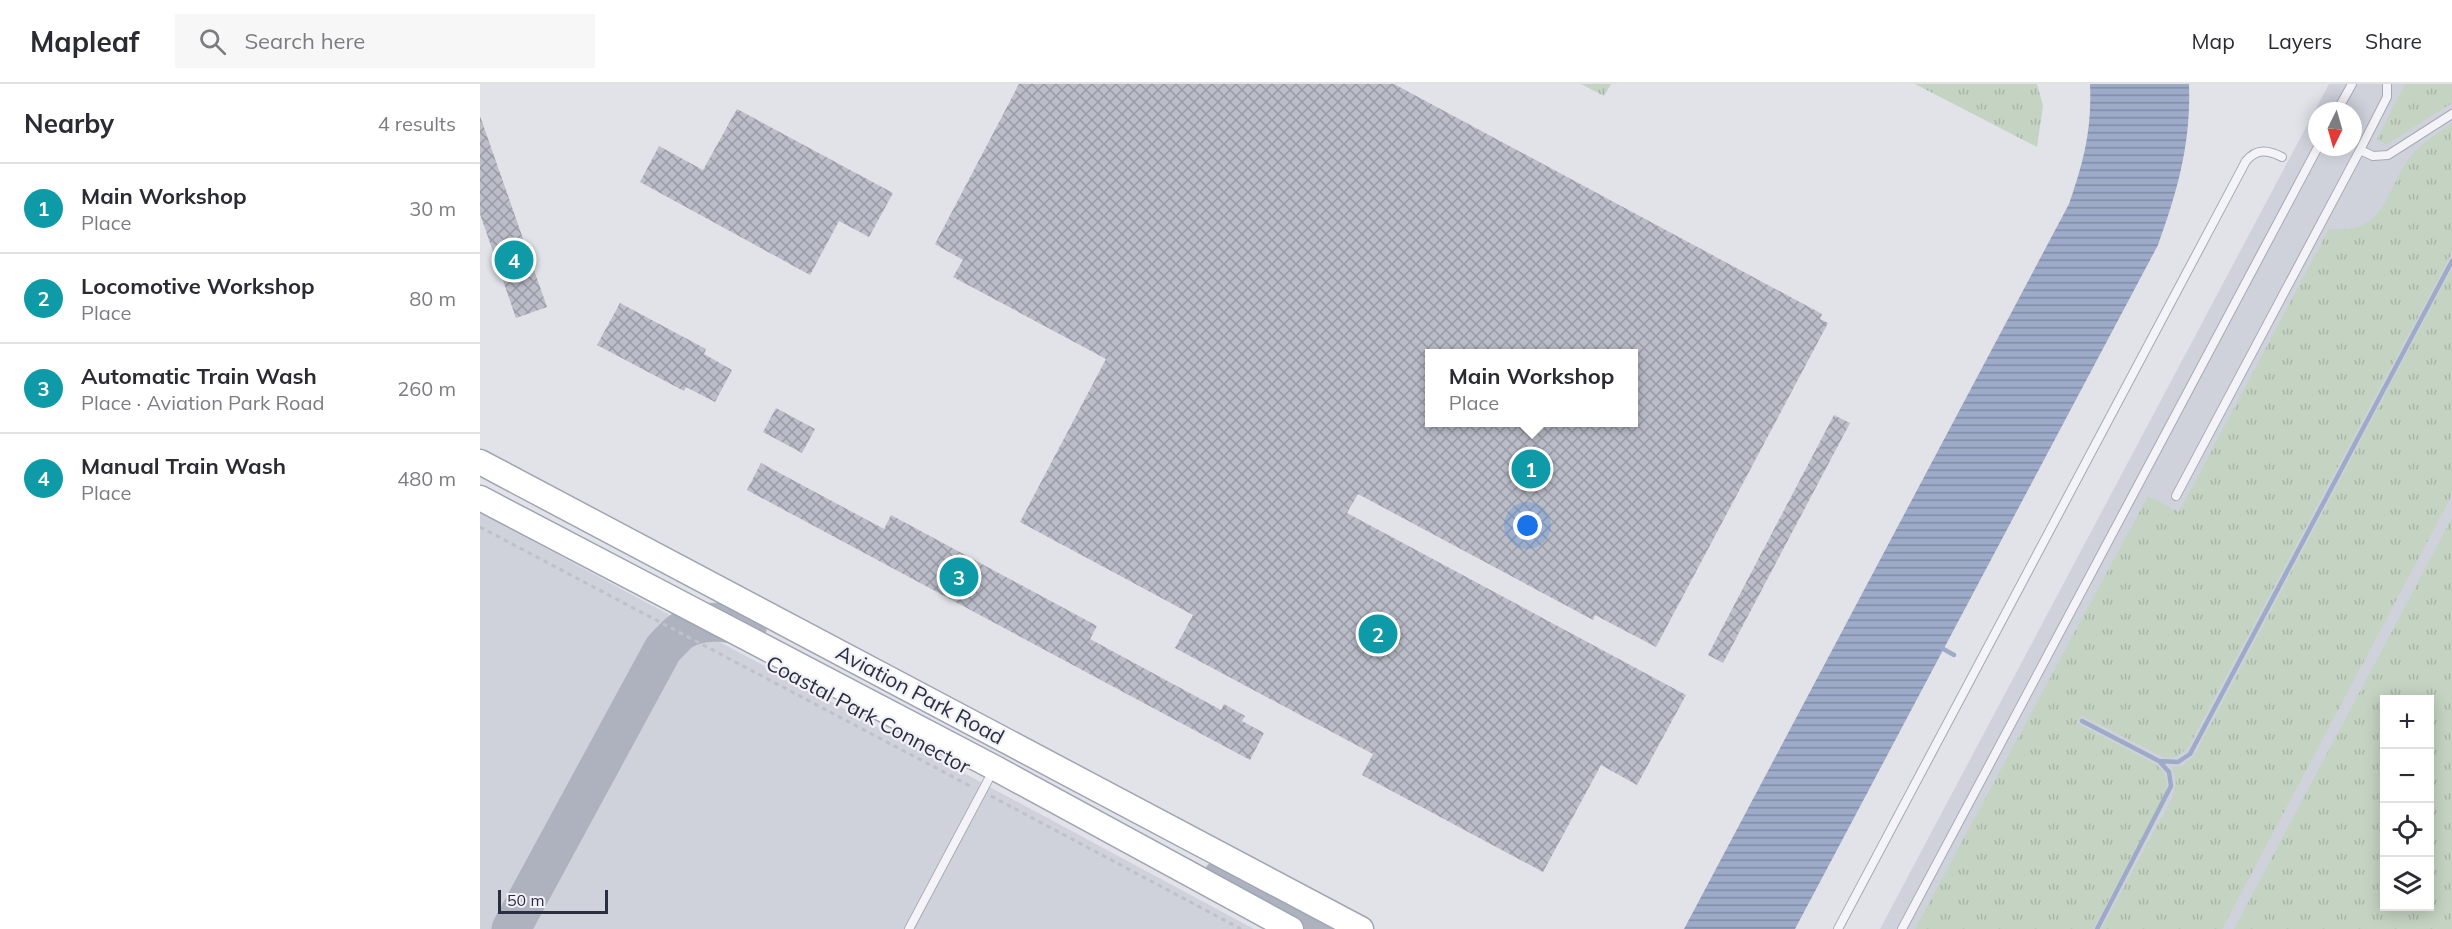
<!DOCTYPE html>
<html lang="en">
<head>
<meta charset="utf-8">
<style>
	:root { --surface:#fff; --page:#f7f7f7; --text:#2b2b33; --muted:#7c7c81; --line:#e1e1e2; --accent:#d93025 }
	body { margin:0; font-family:Mulish,sans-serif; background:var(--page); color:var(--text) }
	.controls { position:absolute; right:18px; bottom:18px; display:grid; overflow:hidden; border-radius:0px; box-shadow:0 3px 15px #0003 }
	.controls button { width:54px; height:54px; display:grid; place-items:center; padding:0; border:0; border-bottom:2px solid var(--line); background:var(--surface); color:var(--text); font:30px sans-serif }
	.compass { position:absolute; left:1828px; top:18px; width:54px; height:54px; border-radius:50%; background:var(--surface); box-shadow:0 3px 15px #0003; rotate:185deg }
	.scale { position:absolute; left:18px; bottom:15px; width:110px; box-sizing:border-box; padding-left:6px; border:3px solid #2a2e41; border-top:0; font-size:16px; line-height:21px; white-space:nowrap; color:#2a2e41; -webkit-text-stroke:4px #f1f2f7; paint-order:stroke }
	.you { position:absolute; left:1048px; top:442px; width:21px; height:21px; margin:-15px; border:4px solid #fff; border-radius:50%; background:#1a73e8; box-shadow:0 0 0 9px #1a73e833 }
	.badge { display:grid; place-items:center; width:39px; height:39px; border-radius:50%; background:var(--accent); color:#fff; font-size:20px; font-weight:700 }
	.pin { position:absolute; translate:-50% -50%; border:3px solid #fff; box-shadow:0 2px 6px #0006 }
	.popup { position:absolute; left:945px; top:265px; width:213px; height:78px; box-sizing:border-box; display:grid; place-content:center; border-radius:0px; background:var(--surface); filter:drop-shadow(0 2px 4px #0005); font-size:20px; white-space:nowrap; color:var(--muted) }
	.popup b { font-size:22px; color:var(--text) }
	.popup::after { content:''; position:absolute; left:50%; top:100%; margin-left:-12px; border:12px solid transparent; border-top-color:var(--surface) }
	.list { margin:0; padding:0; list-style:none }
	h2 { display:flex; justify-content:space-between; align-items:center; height:78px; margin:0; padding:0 24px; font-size:26px }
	h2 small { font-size:20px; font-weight:400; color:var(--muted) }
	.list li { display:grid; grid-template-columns:39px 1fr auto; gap:18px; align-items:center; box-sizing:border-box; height:90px; padding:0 24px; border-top:2px solid var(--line) }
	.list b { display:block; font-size:22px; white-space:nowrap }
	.list p { margin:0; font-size:20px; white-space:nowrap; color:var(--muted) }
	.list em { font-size:20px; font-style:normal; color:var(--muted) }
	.icon { flex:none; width:33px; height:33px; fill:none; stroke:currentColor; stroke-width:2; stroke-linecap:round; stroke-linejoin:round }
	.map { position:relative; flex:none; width:1972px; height:845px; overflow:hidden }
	header { display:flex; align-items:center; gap:36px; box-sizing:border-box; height:84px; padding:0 30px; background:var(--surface); border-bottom:2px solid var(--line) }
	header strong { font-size:28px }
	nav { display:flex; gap:33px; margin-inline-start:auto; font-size:21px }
	.search { width:420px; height:54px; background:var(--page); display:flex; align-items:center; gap:15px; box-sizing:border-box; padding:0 21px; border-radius:0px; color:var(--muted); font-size:22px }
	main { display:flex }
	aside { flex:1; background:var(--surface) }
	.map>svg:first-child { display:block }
</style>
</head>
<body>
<header>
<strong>Mapleaf</strong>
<div class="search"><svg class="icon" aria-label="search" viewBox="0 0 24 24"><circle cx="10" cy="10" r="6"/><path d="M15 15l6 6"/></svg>Search here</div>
<nav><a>Map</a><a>Layers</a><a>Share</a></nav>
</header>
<main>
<aside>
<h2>Nearby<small>4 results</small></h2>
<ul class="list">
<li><span class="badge" style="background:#0f9aa8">1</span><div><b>Main Workshop</b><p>Place</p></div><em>30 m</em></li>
<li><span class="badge" style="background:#0f9aa8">2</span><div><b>Locomotive Workshop</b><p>Place</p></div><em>80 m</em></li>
<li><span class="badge" style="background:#0f9aa8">3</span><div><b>Automatic Train Wash</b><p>Place · Aviation Park Road</p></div><em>260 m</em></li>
<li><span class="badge" style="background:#0f9aa8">4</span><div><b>Manual Train Wash</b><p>Place</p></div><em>480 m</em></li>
</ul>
</aside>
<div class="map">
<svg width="1972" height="845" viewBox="0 0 1972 845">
	<defs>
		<pattern id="grass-tufts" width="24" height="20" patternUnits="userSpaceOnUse" patternTransform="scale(1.5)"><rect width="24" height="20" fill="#c4d3c2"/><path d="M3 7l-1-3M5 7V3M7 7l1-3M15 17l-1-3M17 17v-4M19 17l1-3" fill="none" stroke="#a9b5a8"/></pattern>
		<pattern id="water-rules" width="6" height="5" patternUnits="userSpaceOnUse" patternTransform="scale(1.5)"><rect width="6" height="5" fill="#9dabc9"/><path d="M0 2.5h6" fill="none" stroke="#808ca5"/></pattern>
		<pattern id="building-cross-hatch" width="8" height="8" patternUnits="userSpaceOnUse" patternTransform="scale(1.5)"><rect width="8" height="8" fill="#bbbec9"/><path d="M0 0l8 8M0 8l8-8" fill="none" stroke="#989ba5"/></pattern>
	</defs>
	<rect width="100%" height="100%" fill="#e1e3e9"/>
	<path fill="#cfd2db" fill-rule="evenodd" d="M 1849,0 L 1972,0 L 1972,845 L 1400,845 ZM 1837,27 L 1873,27 L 1873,63 L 1837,63 ZM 1904,616 L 1950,616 L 1950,822 L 1904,822 Z
		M 0,429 L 774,845 L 0,845 Z"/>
	<path fill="url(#grass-tufts)" fill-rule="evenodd" d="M 1101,0 L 1131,0 L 1124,12 Z
		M 1435,0 L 1557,0 L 1563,22 L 1557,63 Z
		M 1925,0 L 1972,0 L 1972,19 L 1906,61 L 1897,55 Z
		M 1972,40 L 1972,169 L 1708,664 L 1696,673 L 1685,674 L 1601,631 L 1597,639 L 1675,680 C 1686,688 1689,697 1685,710 L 1613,845 L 1435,845 L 1668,412 L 1699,428 L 1849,145 C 1903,150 1903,115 1926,79 C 1937,61 1955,51 1972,40 Z
		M 1972,184 L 1972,411 L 1742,845 L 1621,845 L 1692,714 L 1696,698 L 1692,683 L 1702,682 L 1714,672 Z
		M 1972,434 L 1972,845 L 1754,845 ZM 1904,616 L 1950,616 L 1950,822 L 1904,822 Z"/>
	<path fill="url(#water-rules)" d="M 1610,0 L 1709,0 C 1711,59 1698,106 1678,161 L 1315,845 L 1204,845 L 1589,120 C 1604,77 1612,45 1610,0 Z"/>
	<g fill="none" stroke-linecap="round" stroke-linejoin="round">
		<path stroke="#9dabc9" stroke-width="4.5" d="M 1458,562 L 1474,571
			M 1602,637 L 1679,677 L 1689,688 L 1691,702 L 1617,845
			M 1679,677 L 1698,678 L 1710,670 L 1972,177"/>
		<path stroke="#aeb2be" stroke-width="39" d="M 742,794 L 838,845
			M 31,845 L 183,565 C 189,559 194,553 200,548 C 218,535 249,536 267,545"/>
	</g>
	<path fill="url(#building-cross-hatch)" fill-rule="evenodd" d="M 539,0 L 914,0 L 1342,230 L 1340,235 L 1348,239 L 1176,563 L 1115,531 L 1113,536 L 878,410 L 867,429 L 1206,611 L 1157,701 L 1121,681 L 1063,788 L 882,691 L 893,670 L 695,564 L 713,531 L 540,438 L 626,275 L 473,193 L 483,176 L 455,160 ZM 949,270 L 1153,270 L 1153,339 L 949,339 Z
		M 257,25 L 413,109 L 389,153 L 359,137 L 330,191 L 160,98 L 179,62 L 223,86 Z
		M 0,32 L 67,223 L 36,234 L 0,130 Z
		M 140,219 L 226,265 L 224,270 L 252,286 L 235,318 L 206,303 L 204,307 L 117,261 Z
		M 296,324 L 335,345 L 322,369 L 283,348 Z
		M 1354,331 L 1370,339 L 1243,579 L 1228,571 Z
		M 281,379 L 404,445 L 411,431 L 617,542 L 610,555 L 741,626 L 744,620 L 765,632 L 762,637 L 784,649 L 770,676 L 267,406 Z"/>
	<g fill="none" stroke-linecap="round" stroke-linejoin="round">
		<g stroke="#a6a9b3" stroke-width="10">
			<path id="lane" d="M 1907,0 L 1907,13 L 1880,66 L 1893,72 L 1908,71 L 1972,30
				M 1857,27 L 1872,0
				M 1696,412 L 1880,66
				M 429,845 L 514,685
				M 1358,845 L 1766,77 C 1777,64 1788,66 1802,73
				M 1422,845 L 1838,63"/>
		</g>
		<g stroke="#a0a5b5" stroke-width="27">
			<path id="primary" d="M 0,378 L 881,845
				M 0,414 L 515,684 L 811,845"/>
		</g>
		<path stroke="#bfc1c8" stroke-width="3" stroke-dasharray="4.5 4.5" stroke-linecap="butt" d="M 0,443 L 492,703
			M 511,712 L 761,845"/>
		<use href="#lane" stroke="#f4f4f8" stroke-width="8"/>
		<use href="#primary" stroke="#fff" stroke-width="24"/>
	</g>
	<g text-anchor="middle" stroke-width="4.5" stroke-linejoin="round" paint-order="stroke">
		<g font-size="21" fill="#2a2e41" stroke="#f1f2f7">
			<text transform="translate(440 611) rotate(28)" y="7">Aviation Park Road</text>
			<text transform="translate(388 631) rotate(28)" y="7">Coastal Park Connector</text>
		</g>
	</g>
</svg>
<div class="controls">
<button>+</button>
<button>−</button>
<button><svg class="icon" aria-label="locate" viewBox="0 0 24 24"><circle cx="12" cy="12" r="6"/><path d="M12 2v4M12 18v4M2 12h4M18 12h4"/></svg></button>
<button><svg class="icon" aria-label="layers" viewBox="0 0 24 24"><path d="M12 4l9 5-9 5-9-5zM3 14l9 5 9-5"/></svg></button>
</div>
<svg class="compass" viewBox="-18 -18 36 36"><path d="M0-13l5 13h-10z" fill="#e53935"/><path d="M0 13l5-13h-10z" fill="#7c7c81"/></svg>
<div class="scale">50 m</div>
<div class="you"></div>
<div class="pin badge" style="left:1051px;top:385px;background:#0f9aa8">1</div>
<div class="popup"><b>Main Workshop</b>Place</div>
<div class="pin badge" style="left:898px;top:550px;background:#0f9aa8">2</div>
<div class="pin badge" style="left:479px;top:493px;background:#0f9aa8">3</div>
<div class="pin badge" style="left:34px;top:176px;background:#0f9aa8">4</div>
</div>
</main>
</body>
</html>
